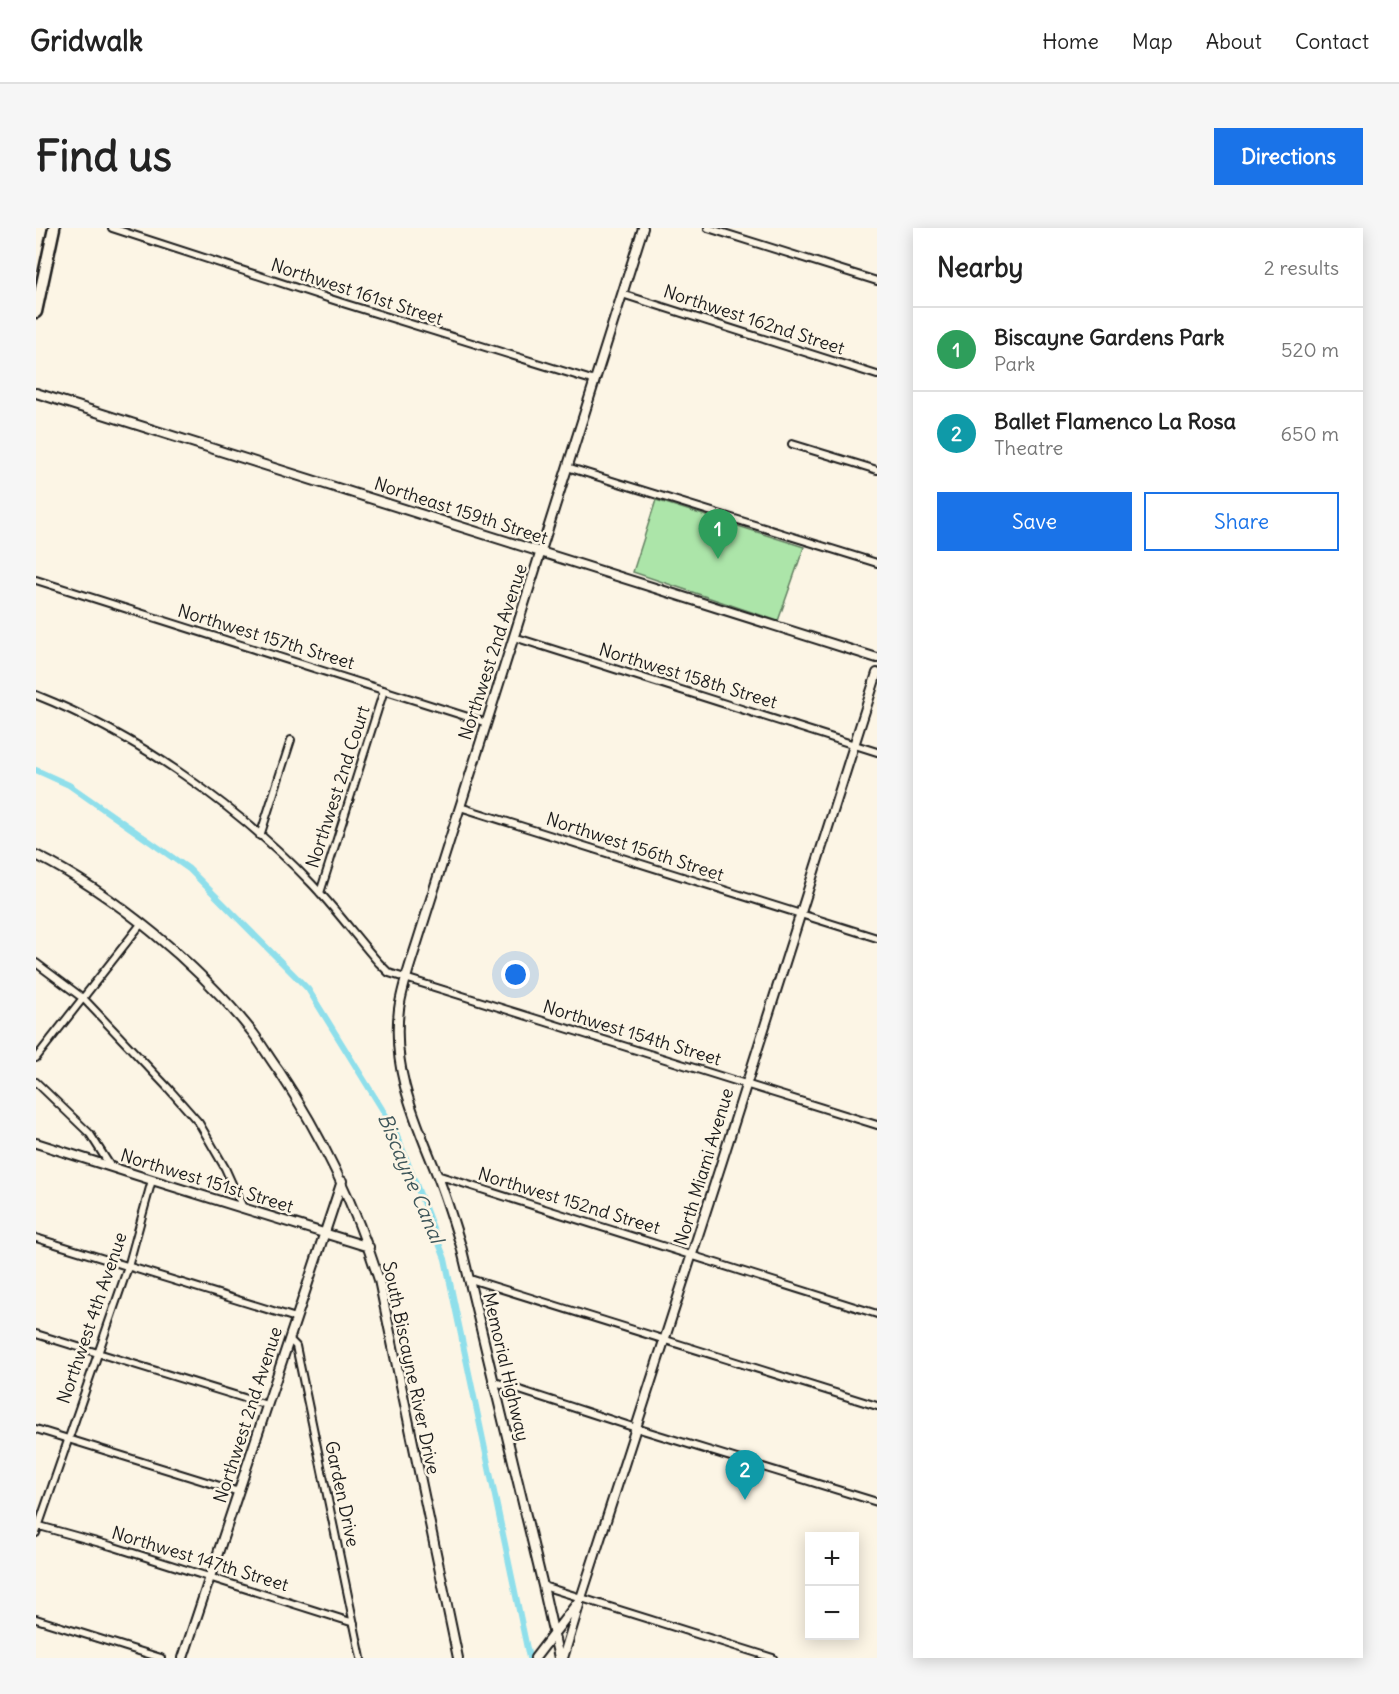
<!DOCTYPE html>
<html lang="en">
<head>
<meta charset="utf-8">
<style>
	:root { --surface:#fff; --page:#f6f6f6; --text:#222; --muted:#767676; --line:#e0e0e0; --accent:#1a73e8 }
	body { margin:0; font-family:Delius,sans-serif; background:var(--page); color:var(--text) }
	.controls { position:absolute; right:18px; bottom:18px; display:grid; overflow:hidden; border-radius:0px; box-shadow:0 3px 15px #0003 }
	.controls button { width:54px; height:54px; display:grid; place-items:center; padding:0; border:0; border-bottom:2px solid var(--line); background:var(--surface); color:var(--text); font:30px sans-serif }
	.you { position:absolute; left:480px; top:747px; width:21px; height:21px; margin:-15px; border:4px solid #fff; border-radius:50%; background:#1a73e8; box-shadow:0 0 0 9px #1a73e833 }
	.badge { display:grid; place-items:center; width:39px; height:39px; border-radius:50%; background:var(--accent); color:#fff; font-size:20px; font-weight:700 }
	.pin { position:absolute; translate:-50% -50px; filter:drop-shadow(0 2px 3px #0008) }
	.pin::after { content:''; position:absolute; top:32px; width:21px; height:18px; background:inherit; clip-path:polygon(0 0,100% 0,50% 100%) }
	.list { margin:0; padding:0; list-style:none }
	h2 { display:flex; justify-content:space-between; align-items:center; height:78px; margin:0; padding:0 24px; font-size:26px }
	h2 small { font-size:20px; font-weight:400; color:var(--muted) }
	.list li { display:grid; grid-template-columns:39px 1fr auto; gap:18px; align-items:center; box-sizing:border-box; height:84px; padding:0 24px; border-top:2px solid var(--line) }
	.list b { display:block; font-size:22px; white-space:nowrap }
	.list p { margin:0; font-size:20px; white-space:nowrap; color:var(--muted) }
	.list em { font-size:20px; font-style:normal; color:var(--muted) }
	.actions { display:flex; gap:12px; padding:18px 24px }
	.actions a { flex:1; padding:14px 0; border:2px solid var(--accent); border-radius:0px; text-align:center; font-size:21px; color:var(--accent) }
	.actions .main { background:var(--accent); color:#fff }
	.map { position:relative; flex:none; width:841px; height:1430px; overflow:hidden; border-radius:0px }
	header { display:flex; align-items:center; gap:36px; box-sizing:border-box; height:84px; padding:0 30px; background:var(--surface); border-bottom:2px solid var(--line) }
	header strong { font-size:28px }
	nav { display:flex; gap:33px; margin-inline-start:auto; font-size:21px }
	.intro { display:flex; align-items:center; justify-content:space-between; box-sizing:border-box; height:144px; padding:0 36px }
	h1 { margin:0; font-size:42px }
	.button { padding:15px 27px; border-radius:0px; background:var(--accent); color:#fff; font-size:21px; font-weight:700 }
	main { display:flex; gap:36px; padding:0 36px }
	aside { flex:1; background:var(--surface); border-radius:0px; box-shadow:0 3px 15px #0003 }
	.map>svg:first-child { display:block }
</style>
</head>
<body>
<header>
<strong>Gridwalk</strong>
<nav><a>Home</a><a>Map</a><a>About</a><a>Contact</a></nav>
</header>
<div class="intro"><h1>Find us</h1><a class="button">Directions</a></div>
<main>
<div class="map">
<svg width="841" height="1430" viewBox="0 0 841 1430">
	<rect width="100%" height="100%" fill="#fcf5e5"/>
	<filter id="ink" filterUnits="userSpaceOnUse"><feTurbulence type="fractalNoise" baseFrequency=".0167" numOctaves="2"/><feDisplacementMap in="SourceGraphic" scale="12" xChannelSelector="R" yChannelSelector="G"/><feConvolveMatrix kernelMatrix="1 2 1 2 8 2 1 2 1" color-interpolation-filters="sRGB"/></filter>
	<g filter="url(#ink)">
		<path fill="#ace5a9" stroke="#648062" stroke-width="1.5" d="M 620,272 L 768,319 L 742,393 L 597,344 Z"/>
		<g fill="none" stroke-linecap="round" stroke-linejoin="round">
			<path stroke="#8fdfeb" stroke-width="6" d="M 0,542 L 33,557 L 153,641 L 272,761 L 359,902 L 409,1031 L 493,1430"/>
			<g stroke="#1c1c1c" stroke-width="10">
				<path id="minor" d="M 76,0 L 310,76 L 559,153
					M 672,0 L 841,53
					M 586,66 L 841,147
					M 756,216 L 841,242
					M 531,239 L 841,335
					M 0,352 L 451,495
					M 478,409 L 841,524
					M 0,467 C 101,507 200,577 275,655 C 299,680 320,709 343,735 L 353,745 L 841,897
					M 424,579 L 841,710
					M 224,608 L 255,512
					M 284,665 L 348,462
					M 0,735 L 48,771 L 133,861 L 163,895 L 189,940 L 207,980
					M 0,830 L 105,696
					M 0,854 L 54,906 L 75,939
					M 401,947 L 841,1086
					M 0,1010 L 260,1090
					M 434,1051 L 841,1178
					M 0,1106 L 231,1177
					M 253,1111 L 260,1118 L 325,1430
					M 456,1153 L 600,1200 L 841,1274
					M 0,1201 L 203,1264
					M 0,1297 L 75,1318 L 318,1395
					M 0,1305 L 92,1039 L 116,952
					M 507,1358 L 737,1430
					M 0,1391 L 125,1430"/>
			</g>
			<g stroke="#1c1c1c" stroke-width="12">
				<path id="tertiary" d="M 0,165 L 841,430
					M 0,627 C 78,666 163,737 217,805 C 226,817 234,831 243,843 C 286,908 319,977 343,1052 L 422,1430
					M 0,915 L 116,952 L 333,1019
					M 147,1430 L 306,953
					M 499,1430 L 545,1370 L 687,930 L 841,445
					M 523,1430 L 507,1358 L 425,1018 C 417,993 410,968 400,944 C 378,889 356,842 363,781 C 366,759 374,737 381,715 L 607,0
					M 527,1430 L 543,1377"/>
			</g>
			<g stroke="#1c1c1c" stroke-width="15">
				<path id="motorway" d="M 0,84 L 18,0"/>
			</g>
			<use href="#minor" stroke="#fcf5e5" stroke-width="6"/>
			<use href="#tertiary" stroke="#fcf5e5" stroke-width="8"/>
			<use href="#motorway" stroke="#fcf5e5" stroke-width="10"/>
		</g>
	</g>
	<g text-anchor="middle" stroke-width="5" stroke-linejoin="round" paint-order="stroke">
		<g font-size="18" fill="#1c1c1c" stroke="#fcf5e5">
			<text transform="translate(321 64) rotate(18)" y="6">Northwest 161st Street</text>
			<text transform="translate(718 92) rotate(18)" y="6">Northwest 162nd Street</text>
			<text transform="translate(425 283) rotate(18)" y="6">Northeast 159th Street</text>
			<text transform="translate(230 409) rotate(17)" y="6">Northwest 157th Street</text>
			<text transform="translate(457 424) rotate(-72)" y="6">Northwest 2nd Avenue</text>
			<text transform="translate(652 448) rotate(17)" y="6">Northwest 158th Street</text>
			<text transform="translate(302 559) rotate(-72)" y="6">Northwest 2nd Court</text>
			<text transform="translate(599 619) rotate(18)" y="6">Northwest 156th Street</text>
			<text transform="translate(596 805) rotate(17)" y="6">Northwest 154th Street</text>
			<text transform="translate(668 939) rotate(-73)" y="6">North Miami Avenue</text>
			<text transform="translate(171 953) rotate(17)" y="6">Northwest 151st Street</text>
			<text transform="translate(533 973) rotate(17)" y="6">Northwest 152nd Street</text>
			<text transform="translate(56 1090) rotate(-71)" y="6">Northwest 4th Avenue</text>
			<text transform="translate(470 1139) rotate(77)" y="6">Memorial Highway</text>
			<text transform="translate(375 1140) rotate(78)" y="6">South Biscayne River Drive</text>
			<text transform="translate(212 1187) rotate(-72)" y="6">Northwest 2nd Avenue</text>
			<text transform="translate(306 1266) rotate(78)" y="6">Garden Drive</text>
			<text transform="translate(164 1331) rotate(17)" y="6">Northwest 147th Street</text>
		</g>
		<g font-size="20" font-style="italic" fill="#3e565a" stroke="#fcf5e5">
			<text transform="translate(375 950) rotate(67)" y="7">Biscayne Canal</text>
		</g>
	</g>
</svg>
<div class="controls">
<button>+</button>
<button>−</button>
</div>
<div class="you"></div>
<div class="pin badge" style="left:682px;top:331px;background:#2e9e5b">1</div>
<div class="pin badge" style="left:709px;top:1272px;background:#0f9aa8">2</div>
</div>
<aside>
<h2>Nearby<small>2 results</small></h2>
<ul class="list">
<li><span class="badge" style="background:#2e9e5b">1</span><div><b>Biscayne Gardens Park</b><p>Park</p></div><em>520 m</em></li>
<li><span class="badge" style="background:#0f9aa8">2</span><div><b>Ballet Flamenco La Rosa</b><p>Theatre</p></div><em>650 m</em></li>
</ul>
<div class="actions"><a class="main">Save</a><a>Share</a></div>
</aside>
</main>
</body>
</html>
